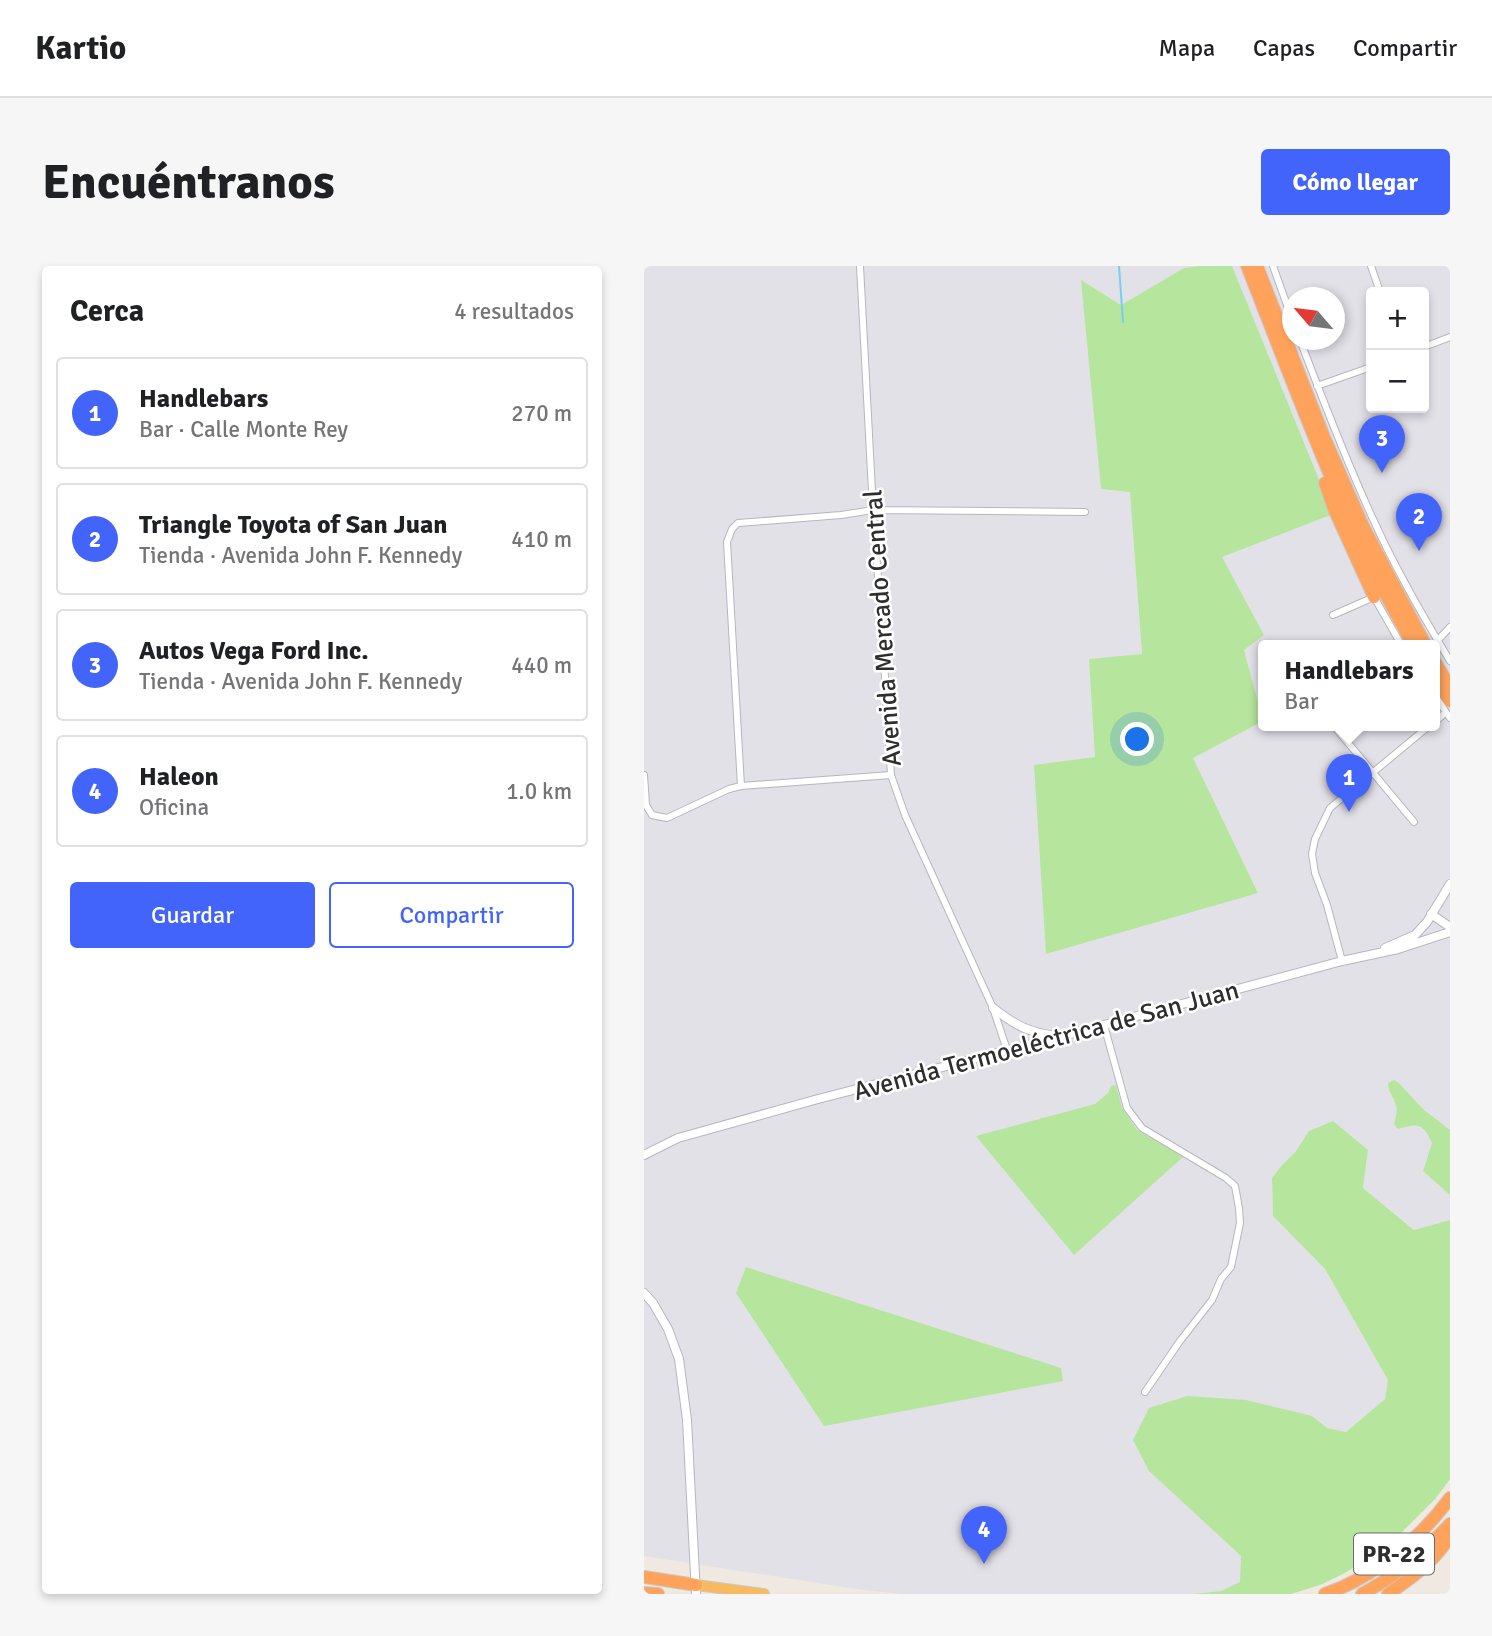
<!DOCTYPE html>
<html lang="es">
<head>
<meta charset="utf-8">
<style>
	:root { --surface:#fff; --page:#f6f6f6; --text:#202124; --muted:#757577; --line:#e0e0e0; --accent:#4264fb }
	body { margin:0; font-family:Signika,sans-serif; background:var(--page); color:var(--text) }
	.controls { position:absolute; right:21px; top:21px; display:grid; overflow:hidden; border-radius:7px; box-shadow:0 4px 10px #0003 }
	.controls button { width:63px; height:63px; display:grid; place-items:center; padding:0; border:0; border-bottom:2px solid var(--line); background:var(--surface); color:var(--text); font:35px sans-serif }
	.compass { position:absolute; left:638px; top:21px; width:63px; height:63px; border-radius:50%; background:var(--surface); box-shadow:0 4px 10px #0003; rotate:298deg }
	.you { position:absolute; left:494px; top:474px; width:24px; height:24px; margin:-18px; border:5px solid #fff; border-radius:50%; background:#1a73e8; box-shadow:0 0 0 10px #1a73e833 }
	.badge { display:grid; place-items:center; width:46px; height:46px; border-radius:50%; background:var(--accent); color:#fff; font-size:23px; font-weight:700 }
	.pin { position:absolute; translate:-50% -58px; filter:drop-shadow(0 2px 4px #0008) }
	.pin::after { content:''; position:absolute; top:37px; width:24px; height:21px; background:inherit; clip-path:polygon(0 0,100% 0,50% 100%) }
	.popup { position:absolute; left:614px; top:374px; width:182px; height:91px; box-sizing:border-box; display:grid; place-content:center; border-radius:7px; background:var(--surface); filter:drop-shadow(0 2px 5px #0005); font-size:23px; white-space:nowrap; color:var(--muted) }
	.popup b { font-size:26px; color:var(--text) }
	.popup::after { content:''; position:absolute; left:50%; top:100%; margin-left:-14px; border:14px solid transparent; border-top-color:var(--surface) }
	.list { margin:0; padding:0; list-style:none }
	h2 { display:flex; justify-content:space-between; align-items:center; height:91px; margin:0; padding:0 28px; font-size:30px }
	h2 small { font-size:23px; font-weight:400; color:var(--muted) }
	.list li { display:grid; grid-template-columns:46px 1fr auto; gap:21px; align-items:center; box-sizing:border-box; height:112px; margin:0 14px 14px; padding:0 14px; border:2px solid var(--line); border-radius:7px }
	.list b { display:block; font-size:26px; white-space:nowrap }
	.list p { margin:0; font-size:23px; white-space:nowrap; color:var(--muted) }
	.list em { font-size:23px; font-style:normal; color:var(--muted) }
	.actions { display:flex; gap:14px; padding:21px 28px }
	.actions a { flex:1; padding:16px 0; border:2px solid var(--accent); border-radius:7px; text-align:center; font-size:24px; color:var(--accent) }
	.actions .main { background:var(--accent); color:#fff }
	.map { position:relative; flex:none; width:806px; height:1328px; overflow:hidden; border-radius:7px }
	header { display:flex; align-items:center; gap:42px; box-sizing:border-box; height:98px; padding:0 35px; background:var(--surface); border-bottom:2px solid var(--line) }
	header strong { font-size:33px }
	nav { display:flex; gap:38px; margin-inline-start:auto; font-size:24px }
	.intro { display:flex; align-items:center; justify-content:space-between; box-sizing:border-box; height:168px; padding:0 42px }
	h1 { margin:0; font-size:49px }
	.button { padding:18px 32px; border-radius:7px; background:var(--accent); color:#fff; font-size:24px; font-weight:700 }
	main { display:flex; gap:42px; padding:0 42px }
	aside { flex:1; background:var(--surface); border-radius:7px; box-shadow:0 4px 10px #0003 }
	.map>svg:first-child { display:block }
</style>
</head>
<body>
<header>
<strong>Kartio</strong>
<nav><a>Mapa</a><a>Capas</a><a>Compartir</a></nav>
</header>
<div class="intro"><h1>Encuéntranos</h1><a class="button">Cómo llegar</a></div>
<main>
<aside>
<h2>Cerca<small>4 resultados</small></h2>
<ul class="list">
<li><span class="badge">1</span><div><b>Handlebars</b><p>Bar · Calle Monte Rey</p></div><em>270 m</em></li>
<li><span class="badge">2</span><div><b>Triangle Toyota of San Juan</b><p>Tienda · Avenida John F. Kennedy</p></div><em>410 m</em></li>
<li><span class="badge">3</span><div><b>Autos Vega Ford Inc.</b><p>Tienda · Avenida John F. Kennedy</p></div><em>440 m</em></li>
<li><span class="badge">4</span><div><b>Haleon</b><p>Oficina</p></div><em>1.0 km</em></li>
</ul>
<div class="actions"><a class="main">Guardar</a><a>Compartir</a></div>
</aside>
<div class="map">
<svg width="806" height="1328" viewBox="0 0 806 1328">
	<rect width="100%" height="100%" fill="#efe9e1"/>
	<path fill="#e3e1e8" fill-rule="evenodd" d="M 0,0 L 556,0 L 540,2 L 477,39 L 438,15 L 457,222 L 486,225 L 498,389 L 445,393 L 452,492 L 391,500 L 402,688 L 614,626 L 548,492 L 619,455 L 600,384 L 620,369 L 577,291 L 688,248 L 588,0 L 806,0 L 806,864 L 779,843 L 755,817 L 745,827 L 752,838 L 754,863 L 767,859 L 774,859 L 782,864 L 788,877 L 779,904 L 806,929 L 806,954 L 771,964 L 719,922 L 724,884 L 689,855 L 665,865 L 652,885 L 638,899 L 628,912 L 629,950 L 681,1003 L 744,1114 L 741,1133 L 702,1166 L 683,1162 L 668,1150 L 505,1205 L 597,1290 L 596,1316 L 577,1325 L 549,1328 L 257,1328 L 212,1323 L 0,1290 ZM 727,26 L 780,26 L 780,142 L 727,142 ZM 648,32 L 690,32 L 690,74 L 648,74 ZM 619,380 L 791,380 L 791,460 L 619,460 Z"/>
	<path fill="#b6e59e" d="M 556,0 L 588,0 L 689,248 L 578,291 L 620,369 L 600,384 L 619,455 L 549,492 L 614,627 L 402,688 L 390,499 L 451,491 L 445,393 L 498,388 L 486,226 L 457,223 L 437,14 L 477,39 L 540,2 Z
		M 750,814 L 755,817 L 779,843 L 806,864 L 806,929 L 779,905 L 788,877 C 779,857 774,857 754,863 L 750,858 C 751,853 754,846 752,840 C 750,830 745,830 744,817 Z
		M 472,819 L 478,842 L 493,864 L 539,891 L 430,989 L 332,870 L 451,838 L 464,827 L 467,820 Z
		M 689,855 L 724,884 L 719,922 L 770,964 L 806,954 L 806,1213 L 792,1232 L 743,1281 L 699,1308 L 676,1319 L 647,1328 L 549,1328 L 577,1325 L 596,1316 L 597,1290 L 505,1205 L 489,1174 L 505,1142 L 543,1130 L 602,1134 L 668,1150 L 683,1162 L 702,1166 L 741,1133 L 744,1114 L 681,1003 L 629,950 L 628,912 L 638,899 L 652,885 L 665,865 Z
		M 102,1001 L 417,1102 L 419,1115 L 180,1160 L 92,1027 Z"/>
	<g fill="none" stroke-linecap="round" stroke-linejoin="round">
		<path stroke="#75cff0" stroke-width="2" d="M 475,0 L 479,56"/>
		<g stroke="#b4b7c1" stroke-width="8">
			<path id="minor" d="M 216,0 L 229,244 L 239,379 L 247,509 L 261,549 L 349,742 L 363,784
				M 629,0 L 648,53
				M 727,0 L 736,26
				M 656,74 C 679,134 702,195 729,253 C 751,302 778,349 806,395
				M 780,81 L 806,71
				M 673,120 L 727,101
				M 689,349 L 730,331 L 758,380
				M 794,374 L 806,361
				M 791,430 L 806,452
				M 791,456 L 802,446
				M 690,460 L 770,556
				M 0,509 L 2,539 L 8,549 L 23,552 L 85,523 L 97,520 L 247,509
				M 97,520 L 83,276 L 88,263 L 94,257 L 197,249 L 229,244 L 441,246
				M 698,695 L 683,639 L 671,607 L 668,588 L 671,573 L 686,542 L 785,460
				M 460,759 L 483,842 L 498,862 L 582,912 L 591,920 L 595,942 L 596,957 L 587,1001 L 577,1013 L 568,1034 L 536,1075 L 501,1126"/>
		</g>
		<g stroke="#b4b7c1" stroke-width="10">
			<path id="tertiary" d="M 787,648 L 806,661
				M 741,682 L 771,669 L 783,656 L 806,618
				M 349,742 C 371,759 385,767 413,770
				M 0,889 L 34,872 L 174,833 L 419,770 L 698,695 L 754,683 L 806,666
				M 0,1027 L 9,1037 L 24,1063 L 35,1093 L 43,1154 L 52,1328"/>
		</g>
		<g stroke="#c9c9c9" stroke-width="12">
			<path id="trunk" d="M 52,1319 L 120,1328"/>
		</g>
		<g stroke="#c9c9c9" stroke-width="14">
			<path id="motorway" d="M 603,0 C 654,129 700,260 770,380
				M 613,0 L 680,171 L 719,260 L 782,380
				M 681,217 L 690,243 L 730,331
				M 791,396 L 806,421
				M 793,415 L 806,435
				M 0,1311 L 52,1319
				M 0,1327 L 14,1328
				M 681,1328 C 729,1312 776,1273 806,1232
				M 718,1328 C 752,1310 780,1286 806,1258
				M 744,1328 C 766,1313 794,1293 806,1269"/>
		</g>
		<use href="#minor" stroke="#fff" stroke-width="6"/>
		<use href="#tertiary" stroke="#fff" stroke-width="8"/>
		<use href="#trunk" stroke="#f8ba60" stroke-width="10"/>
		<use href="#motorway" stroke="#ffa35c" stroke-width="12"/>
	</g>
	<g text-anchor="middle" stroke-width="5" stroke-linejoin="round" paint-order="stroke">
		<rect fill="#fff" stroke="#6d6d6d" stroke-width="2" x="710" y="1267.5" width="80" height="41" rx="5"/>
		<g font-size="24" font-weight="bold" fill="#2e2e2e">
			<text x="750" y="1296">PR-22</text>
		</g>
		<g font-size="26" fill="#2e2e2e" stroke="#fff">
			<text transform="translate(238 362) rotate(-94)" y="9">Avenida Mercado Central</text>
			<text transform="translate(402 774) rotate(-15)" y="9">Avenida Termoeléctrica de San Juan</text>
		</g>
	</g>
</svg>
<div class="controls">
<button>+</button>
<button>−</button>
</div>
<svg class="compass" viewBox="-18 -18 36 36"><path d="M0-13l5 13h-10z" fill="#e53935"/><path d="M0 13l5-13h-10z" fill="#757577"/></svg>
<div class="you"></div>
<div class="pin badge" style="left:705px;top:546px">1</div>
<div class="popup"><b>Handlebars</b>Bar</div>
<div class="pin badge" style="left:775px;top:285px">2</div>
<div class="pin badge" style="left:738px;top:207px">3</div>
<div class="pin badge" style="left:340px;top:1298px">4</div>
</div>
</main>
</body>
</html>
